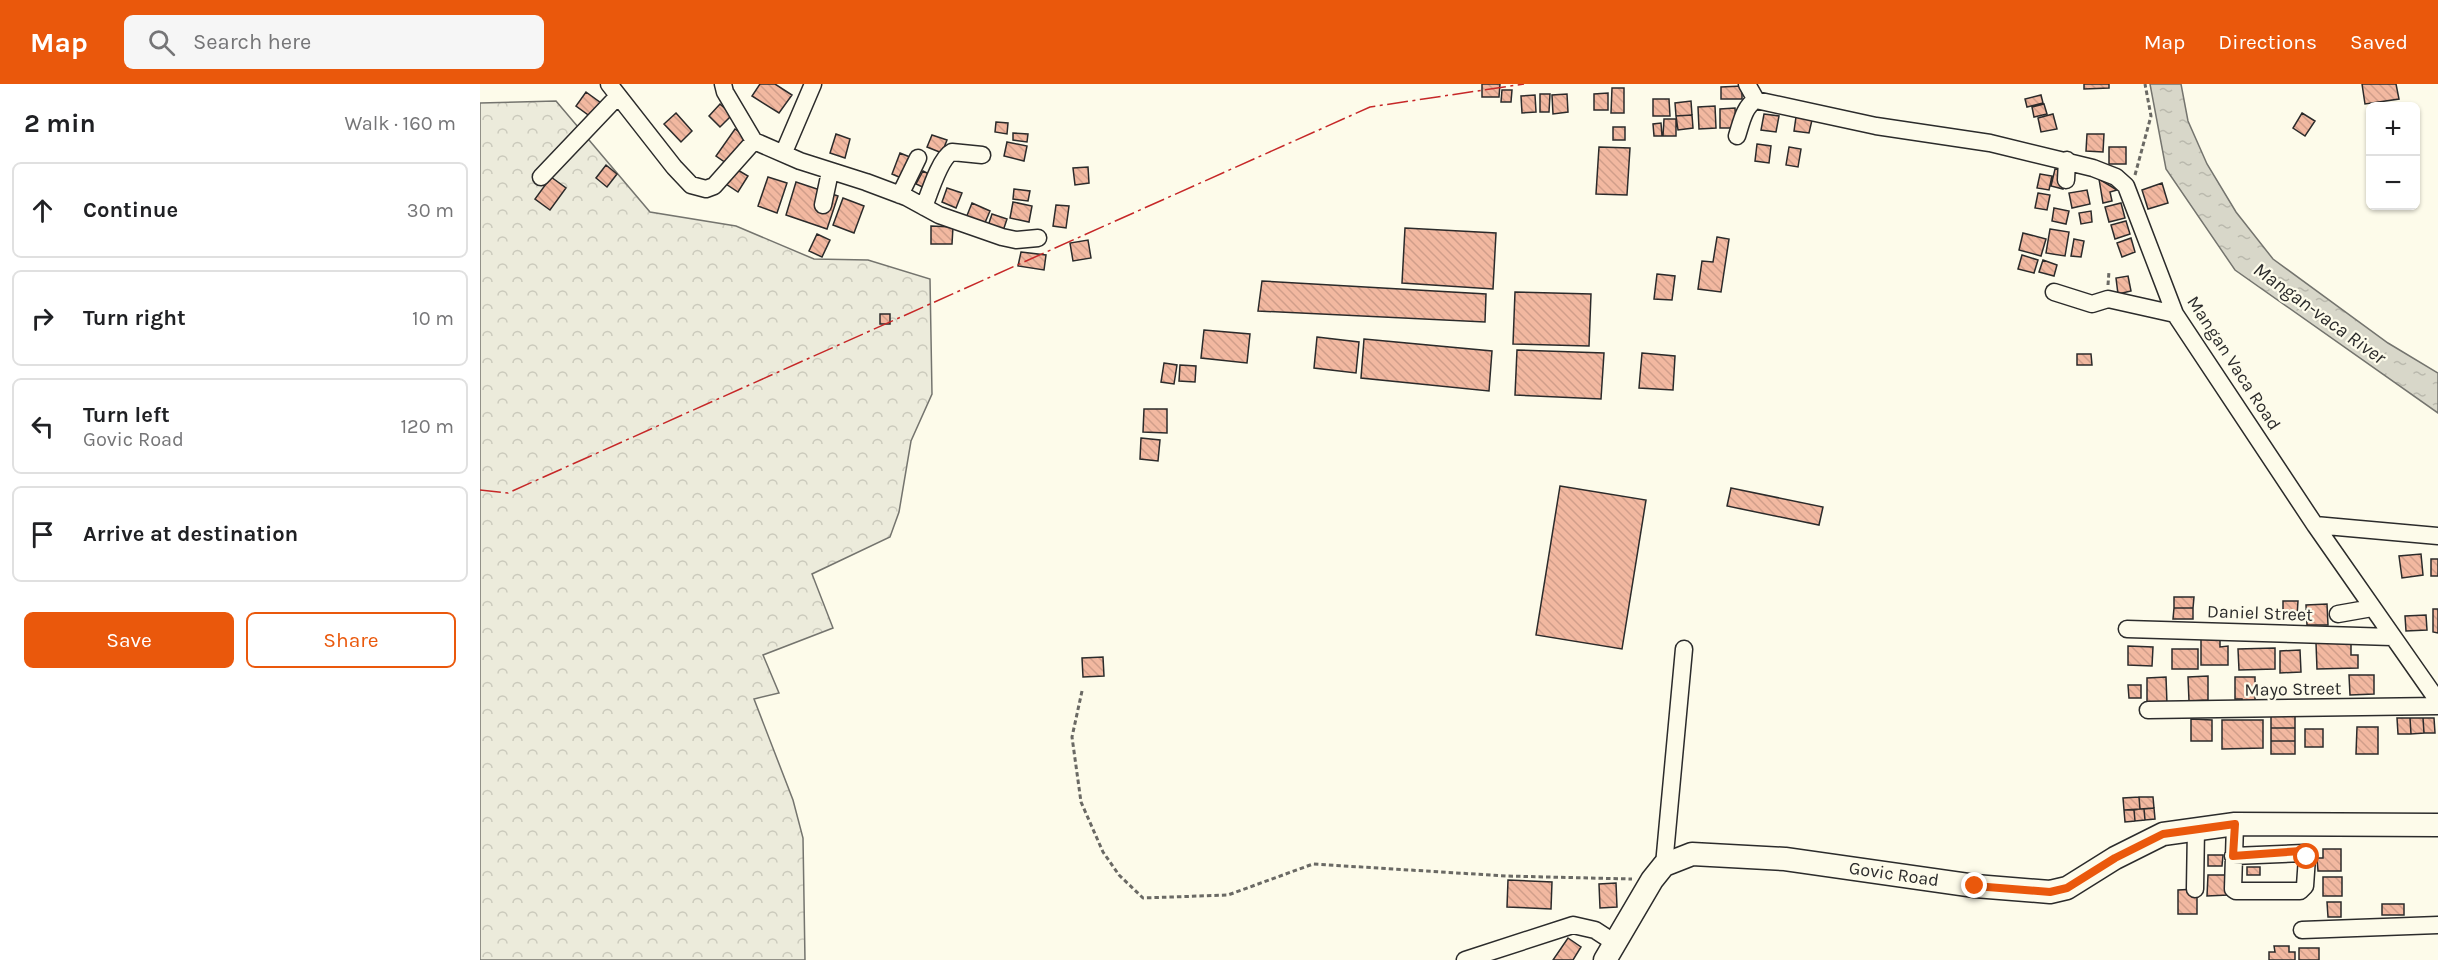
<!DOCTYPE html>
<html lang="en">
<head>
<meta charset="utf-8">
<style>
	:root { --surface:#fff; --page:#f6f6f6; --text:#202124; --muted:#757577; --line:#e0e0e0; --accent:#ea580c }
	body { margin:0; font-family:Karla,sans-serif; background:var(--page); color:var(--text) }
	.controls { position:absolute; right:18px; top:18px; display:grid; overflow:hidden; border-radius:9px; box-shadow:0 2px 4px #0004 }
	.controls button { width:54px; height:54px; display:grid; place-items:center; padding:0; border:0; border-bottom:2px solid var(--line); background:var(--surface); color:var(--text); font:30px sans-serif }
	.stop { position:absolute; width:18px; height:18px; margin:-14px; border:4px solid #ea580c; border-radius:50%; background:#fff }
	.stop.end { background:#ea580c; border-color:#fff; box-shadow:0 2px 6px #0008 }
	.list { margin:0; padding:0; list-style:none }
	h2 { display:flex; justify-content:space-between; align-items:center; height:78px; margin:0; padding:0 24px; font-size:26px }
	h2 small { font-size:20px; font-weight:400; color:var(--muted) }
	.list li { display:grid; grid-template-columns:39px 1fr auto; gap:18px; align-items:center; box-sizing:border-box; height:96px; margin:0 12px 12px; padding:0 12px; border:2px solid var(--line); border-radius:9px }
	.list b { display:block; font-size:22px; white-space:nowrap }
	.list p { margin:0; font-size:20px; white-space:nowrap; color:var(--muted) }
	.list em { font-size:20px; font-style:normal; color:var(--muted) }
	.actions { display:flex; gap:12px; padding:18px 24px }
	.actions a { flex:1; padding:14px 0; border:2px solid var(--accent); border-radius:9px; text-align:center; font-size:21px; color:var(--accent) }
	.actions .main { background:var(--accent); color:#fff }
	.icon { flex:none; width:33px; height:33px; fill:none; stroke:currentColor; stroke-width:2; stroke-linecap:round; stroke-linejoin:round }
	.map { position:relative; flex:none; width:1958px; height:876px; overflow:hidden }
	header { display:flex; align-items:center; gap:36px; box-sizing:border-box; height:84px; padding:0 30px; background:var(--accent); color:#fff }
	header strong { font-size:28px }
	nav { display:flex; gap:33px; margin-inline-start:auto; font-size:21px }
	.search { width:420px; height:54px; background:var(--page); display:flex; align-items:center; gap:15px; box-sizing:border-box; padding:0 21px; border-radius:9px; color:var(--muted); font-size:22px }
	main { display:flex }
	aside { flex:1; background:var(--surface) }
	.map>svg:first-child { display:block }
</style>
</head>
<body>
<header>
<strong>Map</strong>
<div class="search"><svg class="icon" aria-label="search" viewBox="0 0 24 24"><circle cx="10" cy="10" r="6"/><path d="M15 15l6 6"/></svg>Search here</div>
<nav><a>Map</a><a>Directions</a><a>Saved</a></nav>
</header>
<main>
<aside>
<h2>2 min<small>Walk · 160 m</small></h2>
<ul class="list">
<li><svg class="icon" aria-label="ahead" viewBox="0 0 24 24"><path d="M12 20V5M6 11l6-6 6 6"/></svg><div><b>Continue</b></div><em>30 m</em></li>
<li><svg class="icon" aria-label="right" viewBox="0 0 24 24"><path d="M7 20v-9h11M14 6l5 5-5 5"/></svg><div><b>Turn right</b></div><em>10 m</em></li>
<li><svg class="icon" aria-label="left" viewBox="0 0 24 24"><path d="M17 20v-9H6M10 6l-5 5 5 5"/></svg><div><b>Turn left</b><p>Govic Road</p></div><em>120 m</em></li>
<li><svg class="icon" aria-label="arrive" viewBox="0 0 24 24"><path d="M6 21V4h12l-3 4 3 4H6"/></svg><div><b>Arrive at destination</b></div></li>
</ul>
<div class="actions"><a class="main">Save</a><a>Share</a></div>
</aside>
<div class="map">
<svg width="1958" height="876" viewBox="0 0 1958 876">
	<defs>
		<pattern id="forest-crowns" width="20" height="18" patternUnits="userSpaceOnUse" patternTransform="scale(1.5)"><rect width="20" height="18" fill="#ecebdb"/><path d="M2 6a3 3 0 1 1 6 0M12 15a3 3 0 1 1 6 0" fill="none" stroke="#cbcabc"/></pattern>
		<pattern id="water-ripples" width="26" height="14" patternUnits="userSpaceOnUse" patternTransform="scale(1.5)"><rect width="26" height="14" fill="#d8d7c9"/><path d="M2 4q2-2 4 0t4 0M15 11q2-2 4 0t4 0" fill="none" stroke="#bab9ad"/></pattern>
		<pattern id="building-back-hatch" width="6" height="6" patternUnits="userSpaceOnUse" patternTransform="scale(1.5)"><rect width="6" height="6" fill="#f2b8a0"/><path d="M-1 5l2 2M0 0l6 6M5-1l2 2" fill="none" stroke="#d09e8a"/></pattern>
	</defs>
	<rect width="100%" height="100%" fill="#fdfbea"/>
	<path fill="url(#forest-crowns)" stroke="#74746e" stroke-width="1.5" d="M 76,17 L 170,128 L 256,142 L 334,175 L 388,176 L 450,195 L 452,310 L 431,357 L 419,428 L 410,453 L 332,490 L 353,544 L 283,571 L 299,609 L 274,615 L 313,716 L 323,754 L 325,876 L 0,876 L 0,19 Z"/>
	<path fill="url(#water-ripples)" stroke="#74746e" stroke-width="1.5" d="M 1670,0 L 1701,0 L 1708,37 L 1727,80 L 1756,128 L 1793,175 L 1908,259 L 1958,289 L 1958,329 L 1755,186 L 1686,85 Z"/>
	<path fill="url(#building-back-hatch)" stroke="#2b2b2b" stroke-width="1.5" d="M 280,0 L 295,0 L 312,11 L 299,29 L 272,12 Z
		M 1002,0 L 1020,0 L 1019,13 L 1002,13 Z
		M 1604,0 L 1629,0 L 1629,4 L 1604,5 Z
		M 1882,0 L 1916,0 L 1919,15 L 1885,20 Z
		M 1262,2 L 1262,15 L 1241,15 L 1241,3 Z
		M 1132,4 L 1144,4 L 1144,29 L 1131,29 Z
		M 1022,6 L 1032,6 L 1031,18 L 1021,18 Z
		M 106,8 L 121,19 L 111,33 L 96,22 Z
		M 1128,9 L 1128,26 L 1114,26 L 1114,10 Z
		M 1060,10 L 1070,10 L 1069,28 L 1060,28 Z
		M 1087,10 L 1088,28 L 1073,30 L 1072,11 Z
		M 1055,11 L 1056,28 L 1042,29 L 1041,12 Z
		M 1561,11 L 1563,19 L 1547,23 L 1545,15 Z
		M 1173,15 L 1189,15 L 1190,32 L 1173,32 Z
		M 1211,17 L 1212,31 L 1196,32 L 1195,19 Z
		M 240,20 L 252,31 L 240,43 L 229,32 Z
		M 1564,20 L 1567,30 L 1554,33 L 1552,23 Z
		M 1235,22 L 1236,44 L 1219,45 L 1218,23 Z
		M 1255,24 L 1256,44 L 1240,44 L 1240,25 Z
		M 196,29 L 212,47 L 201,58 L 184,40 Z
		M 1822,29 L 1835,37 L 1825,52 L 1813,44 Z
		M 1284,30 L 1299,32 L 1296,48 L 1281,46 Z
		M 1573,30 L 1577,45 L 1561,48 L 1558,34 Z
		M 1212,31 L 1213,44 L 1198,46 L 1196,32 Z
		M 1316,33 L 1332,36 L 1329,49 L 1314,47 Z
		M 1184,35 L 1196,35 L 1196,52 L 1183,52 Z
		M 516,38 L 528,39 L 527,50 L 515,48 Z
		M 1181,39 L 1182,52 L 1174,52 L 1173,40 Z
		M 1133,43 L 1145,43 L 1145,56 L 1133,56 Z
		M 255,45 L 268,54 L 249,81 L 236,72 Z
		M 533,49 L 548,50 L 547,58 L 533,56 Z
		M 356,50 L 370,55 L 365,74 L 350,69 Z
		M 1607,50 L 1624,50 L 1623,68 L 1606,67 Z
		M 452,51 L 467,56 L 462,69 L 447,63 Z
		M 527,58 L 547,62 L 544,77 L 524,72 Z
		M 1277,60 L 1291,62 L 1289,79 L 1275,77 Z
		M 1119,63 L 1150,64 L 1147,111 L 1116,110 Z
		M 1309,63 L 1321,65 L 1318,83 L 1306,81 Z
		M 1629,63 L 1646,63 L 1646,80 L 1629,80 Z
		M 420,69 L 442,78 L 433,99 L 412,90 Z
		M 126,81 L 137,90 L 127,103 L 116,94 Z
		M 608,83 L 609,99 L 595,101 L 593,84 Z
		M 256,85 L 268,92 L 258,108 L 246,100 Z
		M 1575,85 L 1587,87 L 1583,105 L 1571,102 Z
		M 443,87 L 455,93 L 449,106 L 436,100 Z
		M 1560,90 L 1572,92 L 1569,106 L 1557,104 Z
		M 71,93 L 86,104 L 70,126 L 55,115 Z
		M 288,93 L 307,99 L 297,129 L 278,122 Z
		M 1619,95 L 1637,106 L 1630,108 L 1632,117 L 1623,119 Z
		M 316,98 L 358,112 L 347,145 L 306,131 Z
		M 1682,99 L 1688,119 L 1668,125 L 1662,106 Z
		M 467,104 L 482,109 L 476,124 L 462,118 Z
		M 534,105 L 550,107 L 548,117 L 533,115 Z
		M 1607,106 L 1610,120 L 1592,124 L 1589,109 Z
		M 1558,109 L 1570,111 L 1567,126 L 1555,124 Z
		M 363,114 L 384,122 L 374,149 L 353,141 Z
		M 533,118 L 552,122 L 549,138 L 530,134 Z
		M 492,119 L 510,127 L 504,141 L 486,134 Z
		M 1641,119 L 1645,134 L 1629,138 L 1625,123 Z
		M 576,121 L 589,122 L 586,144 L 573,142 Z
		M 1574,124 L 1589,127 L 1586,140 L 1572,137 Z
		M 1611,127 L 1612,138 L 1601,140 L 1599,129 Z
		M 512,130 L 527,135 L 523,147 L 508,142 Z
		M 1646,137 L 1650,150 L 1635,155 L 1631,141 Z
		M 451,142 L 473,143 L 472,160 L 451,160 Z
		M 925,144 L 1016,149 L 1013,205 L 922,199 Z
		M 1570,145 L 1589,148 L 1585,172 L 1566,169 Z
		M 1543,149 L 1566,155 L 1561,172 L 1539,166 Z
		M 337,150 L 350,156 L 342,173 L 329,167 Z
		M 1237,153 L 1249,155 L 1241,208 L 1218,205 L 1222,177 L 1233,178 Z
		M 1651,154 L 1655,168 L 1642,173 L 1637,159 Z
		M 1594,155 L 1604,157 L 1601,173 L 1591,172 Z
		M 608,156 L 611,174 L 593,177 L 590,159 Z
		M 541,168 L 566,171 L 564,186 L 538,182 Z
		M 1542,171 L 1558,176 L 1554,189 L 1538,185 Z
		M 1563,176 L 1577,181 L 1574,192 L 1559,188 Z
		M 1177,190 L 1195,192 L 1192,216 L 1174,215 Z
		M 1648,192 L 1651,207 L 1638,210 L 1636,194 Z
		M 782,197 L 1006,210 L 1005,238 L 778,227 Z
		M 1035,208 L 1111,210 L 1109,262 L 1033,260 Z
		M 400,230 L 410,230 L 410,240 L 400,240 Z
		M 724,246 L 770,250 L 767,279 L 721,274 Z
		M 837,253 L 879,258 L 876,289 L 834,284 Z
		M 884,255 L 1012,267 L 1009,307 L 881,294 Z
		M 1037,266 L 1124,269 L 1121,315 L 1035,311 Z
		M 1162,269 L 1195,272 L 1193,306 L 1159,304 Z
		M 1597,270 L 1611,270 L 1612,281 L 1597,281 Z
		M 684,279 L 697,281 L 694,300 L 681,298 Z
		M 700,281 L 716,282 L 715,298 L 699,297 Z
		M 664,325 L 687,325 L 687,349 L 663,348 Z
		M 661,354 L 680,356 L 678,377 L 660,375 Z
		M 1080,402 L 1166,416 L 1142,565 L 1056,551 Z
		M 1251,404 L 1343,423 L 1339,441 L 1247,422 Z
		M 1941,470 L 1943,491 L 1922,494 L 1919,472 Z
		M 1951,475 L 1958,475 L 1958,492 L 1951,492 Z
		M 1694,513 L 1714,513 L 1713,524 L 1694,524 Z
		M 1803,517 L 1818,517 L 1817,532 L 1803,533 Z
		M 1847,520 L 1848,541 L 1827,541 L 1826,521 Z
		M 1694,524 L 1713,524 L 1713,535 L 1693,535 Z
		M 1953,525 L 1958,525 L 1958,549 L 1953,548 Z
		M 1946,531 L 1947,546 L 1926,547 L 1925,532 Z
		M 1721,555 L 1740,555 L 1740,563 L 1748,562 L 1748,581 L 1721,581 Z
		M 1871,557 L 1871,571 L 1878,571 L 1878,584 L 1837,585 L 1836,559 Z
		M 1648,562 L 1673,563 L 1672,582 L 1648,581 Z
		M 1795,564 L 1795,585 L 1759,586 L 1758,565 Z
		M 1692,565 L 1718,565 L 1718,585 L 1692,585 Z
		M 1820,566 L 1821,588 L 1800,589 L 1800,567 Z
		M 623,573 L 624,592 L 603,593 L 602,574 Z
		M 1869,591 L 1894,591 L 1894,610 L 1870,611 Z
		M 1728,592 L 1728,616 L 1709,617 L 1708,593 Z
		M 1686,593 L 1687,620 L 1667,621 L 1667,594 Z
		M 1755,593 L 1775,593 L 1775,617 L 1762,618 L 1762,615 L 1755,615 Z
		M 1648,601 L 1661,601 L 1661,614 L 1649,614 Z
		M 1791,632 L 1815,632 L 1815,644 L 1791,644 Z
		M 1917,634 L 1930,634 L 1931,650 L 1918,650 Z
		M 1930,634 L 1943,634 L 1944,649 L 1931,650 Z
		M 1943,634 L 1954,634 L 1955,649 L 1944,649 Z
		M 1711,635 L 1732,636 L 1732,657 L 1711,657 Z
		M 1742,636 L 1783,636 L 1783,664 L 1742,665 Z
		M 1877,643 L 1898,643 L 1898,670 L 1876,670 Z
		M 1791,644 L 1815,644 L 1815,657 L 1791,657 Z
		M 1825,645 L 1843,645 L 1843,663 L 1825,663 Z
		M 1791,657 L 1815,657 L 1815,670 L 1791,670 Z
		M 1659,713 L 1660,725 L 1644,726 L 1643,714 Z
		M 1659,713 L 1673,713 L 1674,724 L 1660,725 Z
		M 1674,724 L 1675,735 L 1665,736 L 1664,725 Z
		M 1660,725 L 1664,725 L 1665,736 L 1655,737 L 1654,726 Z
		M 1644,726 L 1654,726 L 1655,737 L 1645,738 Z
		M 1843,765 L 1861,765 L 1861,787 L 1838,787 L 1837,774 L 1843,774 Z
		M 1728,771 L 1743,771 L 1742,782 L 1728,782 Z
		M 1767,783 L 1780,783 L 1780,791 L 1767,791 Z
		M 1728,791 L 1748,791 L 1748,811 L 1727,812 Z
		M 1843,793 L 1862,793 L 1862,812 L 1843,812 Z
		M 1028,796 L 1072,798 L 1071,825 L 1027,823 Z
		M 1136,799 L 1137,823 L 1120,824 L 1119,800 Z
		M 1717,805 L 1717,830 L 1698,830 L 1698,806 Z
		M 1847,818 L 1861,818 L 1861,833 L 1848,833 Z
		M 1902,820 L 1924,820 L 1924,831 L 1902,831 Z
		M 1088,854 L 1101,863 L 1093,876 L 1073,876 Z
		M 1794,862 L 1809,862 L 1809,868 L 1815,868 L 1815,876 L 1789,876 L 1789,868 L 1795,868 Z
		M 1819,864 L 1839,864 L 1839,876 L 1819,876 Z"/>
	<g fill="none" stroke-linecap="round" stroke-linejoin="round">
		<g stroke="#2b2b2b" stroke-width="19">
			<path id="minor" d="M 129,0 L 194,83 L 211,101 L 226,105 L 234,102 L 274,57 L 320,77 L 386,98 L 426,113 L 459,131 L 522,153 L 536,156 L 558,154
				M 243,0 L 245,8 L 274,57
				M 1267,0 L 1276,16 L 1396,42 L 1510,59 L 1613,84 L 1636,93 L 1646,102 L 1695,230 L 1835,441 L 1958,617
				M 1257,52 C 1261,40 1264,22 1276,16
				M 304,68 L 333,0
				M 61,93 L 138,12
				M 1586,96 L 1587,76
				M 420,111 L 438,74
				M 343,121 L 350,88
				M 444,123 C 449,110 460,74 472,68 L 502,71
				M 1574,208 L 1612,220 L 1628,215 L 1695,230
				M 1835,441 L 1958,452
				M 1858,530 L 1892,524
				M 1647,545 L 1912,553
				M 1668,626 L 1958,622
				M 1753,772 L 1824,769 L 1827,773 L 1825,802 L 1820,807 L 1756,807 L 1753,805 L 1755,740
				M 1184,781 L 1204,565
				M 1715,805 L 1716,744
				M 1822,846 L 1958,841
				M 985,876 L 1093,841 L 1115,846 L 1135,859"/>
		</g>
		<g stroke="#2b2b2b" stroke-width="25">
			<path id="major" d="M 1125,876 L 1172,796 L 1184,781 L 1212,770 L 1305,775 L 1495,802 L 1570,808 L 1587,804 L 1635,774 L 1683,750 L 1755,740 L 1958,741"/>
		</g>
		<path stroke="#6a6964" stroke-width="3" stroke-dasharray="4.5 3" stroke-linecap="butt" d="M 1655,91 L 1671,32 L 1665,0
			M 1628,201 L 1629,187
			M 602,607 L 592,653 L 601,718 L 623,768 L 639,791 L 663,814 L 748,811 L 833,780 L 1026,792 L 1152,795"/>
		<use href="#minor" stroke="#fdfbea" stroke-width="16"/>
		<use href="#major" stroke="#fdfbea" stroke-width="22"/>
		<path stroke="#c62828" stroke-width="1.5" stroke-dasharray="21 4.5 3 4.5" stroke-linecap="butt" d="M 0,406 L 28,409 L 890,23 L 1044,0"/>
	</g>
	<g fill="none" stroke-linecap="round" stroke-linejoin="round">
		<path stroke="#ea580c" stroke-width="8" d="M 1495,802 L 1570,808 L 1587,804 L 1635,774 L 1683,750 L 1755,740 L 1753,772 L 1821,767 L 1827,773"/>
	</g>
	<g text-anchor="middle" stroke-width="4.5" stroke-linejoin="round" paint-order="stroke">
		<g font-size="18" fill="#2b2b2b" stroke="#fdfbea">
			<text transform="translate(1754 279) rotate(57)" y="6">Mangan Vaca Road</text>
			<text transform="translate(1780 529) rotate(2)" y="6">Daniel Street</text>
			<text transform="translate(1813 605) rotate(-1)" y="6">Mayo Street</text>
			<text transform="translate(1414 790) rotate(8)" y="6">Govic Road</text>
		</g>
		<g font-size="20" font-style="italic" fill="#2b2b2b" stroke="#fdfbea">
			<text transform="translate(1840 229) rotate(36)" y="7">Mangan-vaca River</text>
		</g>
	</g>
</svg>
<div class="controls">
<button>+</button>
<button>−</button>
</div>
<div class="stop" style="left:1827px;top:773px"></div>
<div class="stop end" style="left:1495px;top:802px"></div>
</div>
</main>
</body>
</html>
